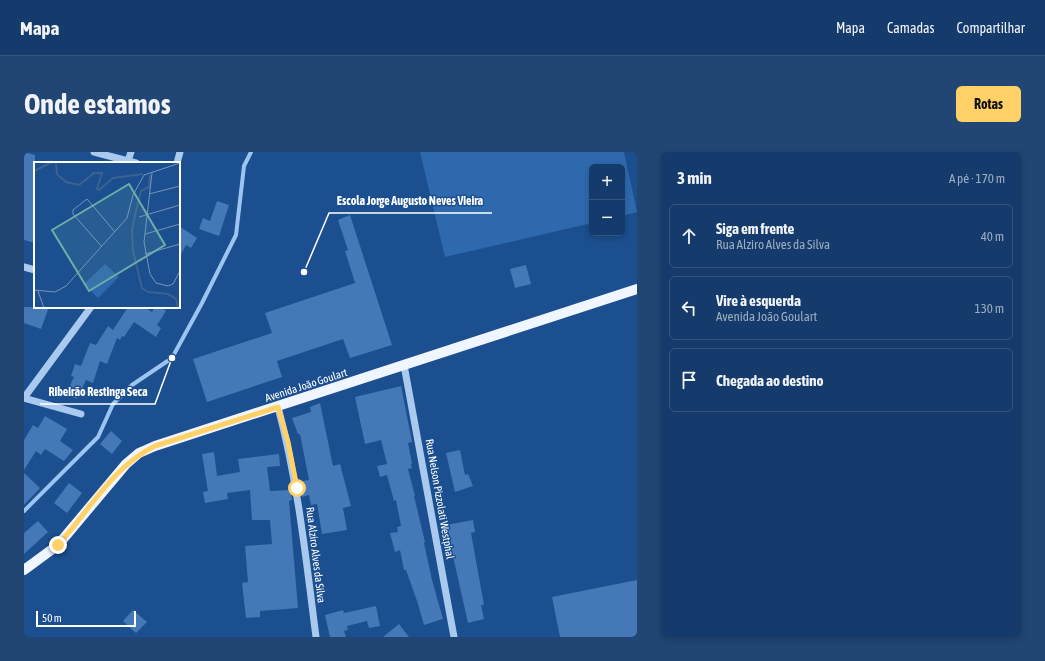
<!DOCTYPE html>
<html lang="pt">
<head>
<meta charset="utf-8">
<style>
	:root { --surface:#143b6b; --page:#214673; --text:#f1f3f6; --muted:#9dadc1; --line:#33557e; --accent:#ffd166 }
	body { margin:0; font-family:"Asap Condensed",sans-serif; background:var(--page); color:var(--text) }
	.controls { position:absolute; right:12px; top:12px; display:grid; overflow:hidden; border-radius:6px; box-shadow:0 2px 6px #0003 }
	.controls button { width:36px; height:36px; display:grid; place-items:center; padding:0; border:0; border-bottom:1px solid var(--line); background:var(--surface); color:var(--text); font:20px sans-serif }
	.scale { position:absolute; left:12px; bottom:10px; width:100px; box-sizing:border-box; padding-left:4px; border:2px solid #fff; border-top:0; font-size:11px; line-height:14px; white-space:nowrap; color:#fff; -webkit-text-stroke:3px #1b4f8f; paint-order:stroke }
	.stop { position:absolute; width:12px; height:12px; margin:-9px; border:3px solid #ffd166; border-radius:50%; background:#fff }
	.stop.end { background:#ffd166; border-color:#fff; box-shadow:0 1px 4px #0008 }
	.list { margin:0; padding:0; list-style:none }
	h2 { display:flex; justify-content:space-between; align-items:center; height:52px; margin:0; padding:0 16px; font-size:17px }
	h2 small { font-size:13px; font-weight:400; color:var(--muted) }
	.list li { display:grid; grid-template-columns:26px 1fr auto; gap:12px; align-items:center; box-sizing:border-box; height:64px; margin:0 8px 8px; padding:0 8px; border:1px solid var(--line); border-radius:6px }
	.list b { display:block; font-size:15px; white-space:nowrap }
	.list p { margin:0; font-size:13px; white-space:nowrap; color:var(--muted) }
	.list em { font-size:13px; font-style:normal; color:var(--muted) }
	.icon { flex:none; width:22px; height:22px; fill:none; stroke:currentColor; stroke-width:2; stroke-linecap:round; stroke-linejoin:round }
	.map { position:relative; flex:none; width:613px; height:485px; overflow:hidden; border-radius:6px }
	header { display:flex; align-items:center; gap:24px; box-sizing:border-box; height:56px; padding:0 20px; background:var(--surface); border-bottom:1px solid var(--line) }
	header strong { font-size:19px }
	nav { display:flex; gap:22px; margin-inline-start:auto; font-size:14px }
	.intro { display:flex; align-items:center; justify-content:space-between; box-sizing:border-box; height:96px; padding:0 24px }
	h1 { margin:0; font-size:28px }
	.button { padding:10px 18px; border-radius:6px; background:var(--accent); color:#111; font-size:14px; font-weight:700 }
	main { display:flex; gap:24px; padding:0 24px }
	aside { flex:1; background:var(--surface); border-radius:6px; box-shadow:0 2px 6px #0003 }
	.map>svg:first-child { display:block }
</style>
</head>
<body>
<header>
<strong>Mapa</strong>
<nav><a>Mapa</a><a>Camadas</a><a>Compartilhar</a></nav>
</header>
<div class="intro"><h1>Onde estamos</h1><a class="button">Rotas</a></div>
<main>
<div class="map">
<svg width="613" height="485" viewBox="0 0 613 485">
	<rect width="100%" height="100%" fill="#1b4f8f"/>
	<path fill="#2e69ad" d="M 396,0 L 600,0 L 613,60 L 598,64 L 598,15 L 568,15 L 568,71 L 421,105 Z"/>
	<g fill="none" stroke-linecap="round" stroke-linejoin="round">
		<path stroke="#9cc4f0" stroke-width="4" d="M 0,359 L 74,285 L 89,252 L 108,233 L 148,206 L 178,151 L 212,83 L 220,14 L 227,0"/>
	</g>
	<path fill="#4478b7" d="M 0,0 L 11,3 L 11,91 L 0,88 Z
		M 193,49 L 205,53 L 195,84 L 175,77 L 179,66 L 186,69 Z
		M 326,63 L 368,193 L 326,206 L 319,187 L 253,209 L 258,225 L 183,250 L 169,207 L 248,181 L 241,161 L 331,131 L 321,99 L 324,98 L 314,68 Z
		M 155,74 L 173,86 L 167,96 L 162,93 L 155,106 Z
		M 502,113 L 507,132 L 491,136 L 486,117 Z
		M 0,155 L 25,155 L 17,177 L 0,171 Z
		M 104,155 L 120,155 L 128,160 L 131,155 L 135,155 L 142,159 L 133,173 L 137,176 L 132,185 L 110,170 L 100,185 L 98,184 L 96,188 L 93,186 L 83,212 L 76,209 L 69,231 L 62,228 L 53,247 L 42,242 L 50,225 L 47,224 L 51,212 L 57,214 L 66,191 L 72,193 L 84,174 L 89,178 Z
		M 377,234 L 388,290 L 384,291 L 388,311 L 387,312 L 388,316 L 384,317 L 391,344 L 390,344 L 401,390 L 400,391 L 408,428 L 419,467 L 400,473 L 393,449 L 382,418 L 380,418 L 376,398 L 371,400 L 366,381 L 374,380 L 373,375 L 377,374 L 372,348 L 370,349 L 363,323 L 356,325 L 353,314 L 363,312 L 357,288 L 341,292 L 331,245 Z
		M 296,251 L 309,314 L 316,312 L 327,354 L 319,356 L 323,378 L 298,382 L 293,352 L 287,353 L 285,343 L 278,345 L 277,337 L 280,337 L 279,329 L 285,328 L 276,282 L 274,282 L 268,266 L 287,260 L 286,255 Z
		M 21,264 L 43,277 L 36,289 L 49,298 L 40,309 L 21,297 L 17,303 L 12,299 L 0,318 L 0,288 L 9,273 L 14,276 Z
		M 87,279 L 98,289 L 88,302 L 76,292 Z
		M 436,298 L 441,323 L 444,322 L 449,334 L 431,340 L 422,301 Z
		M 190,300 L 193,324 L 216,320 L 214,307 L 255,302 L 256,314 L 243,315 L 246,339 L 267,338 L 268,348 L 265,349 L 274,456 L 236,459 L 236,465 L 222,466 L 218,431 L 224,430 L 221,394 L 248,392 L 246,368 L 228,368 L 226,338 L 203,341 L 204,347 L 181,351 L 179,340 L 184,339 L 178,302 Z
		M 0,321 L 16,336 L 0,353 Z
		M 45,331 L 58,341 L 43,361 L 30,351 Z
		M 449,368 L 451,380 L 447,381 L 460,453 L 457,453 L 460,467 L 444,471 L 422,373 Z
		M 14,369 L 24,380 L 0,402 L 0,381 Z
		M 613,428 L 613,485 L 536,485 L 528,445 Z
		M 352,454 L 356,474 L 345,476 L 343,469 L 323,474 L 324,478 L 320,479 L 322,485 L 306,485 L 301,463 L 319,458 L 320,461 Z
		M 109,458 L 123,470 L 112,481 L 99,469 Z
		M 375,472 L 385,485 L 359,485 Z"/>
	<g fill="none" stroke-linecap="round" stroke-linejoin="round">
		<path stroke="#a9c9ee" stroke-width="7" d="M 70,0 L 112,11
			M 104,9 L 107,0
			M 153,11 L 156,0
			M 0,115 L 11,118
			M 380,213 L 430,485
			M 0,246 L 67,155
			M 0,246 L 57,262
			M 254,255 C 274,330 282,407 292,485"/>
		<path stroke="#f0f6ff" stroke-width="10" d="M 0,418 L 34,393 L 102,312 L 115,301 L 131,294 L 613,137"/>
	</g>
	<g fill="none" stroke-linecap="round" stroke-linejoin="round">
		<path stroke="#ffd166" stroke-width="5" d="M 34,393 C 65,359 89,314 131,294 L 254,255 L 264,290 L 273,336"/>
	</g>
	<g text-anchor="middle" stroke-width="3" stroke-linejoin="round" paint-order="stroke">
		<g font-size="11" fill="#fff" stroke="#1b4f8f">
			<text transform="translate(282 233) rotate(-18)" y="4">Avenida João Goulart</text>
			<text transform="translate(416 347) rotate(80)" y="4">Rua Nelson Pizzolati Westphal</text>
			<text transform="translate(292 403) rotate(83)" y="4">Rua Alziro Alves da Silva</text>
		</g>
	</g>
	<g transform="translate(10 10)">
		<rect width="146" height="146" fill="#1b4f8f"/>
		<path d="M 71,102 L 85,115 L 64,136 L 50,122 Z" fill="#2e69ad"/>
		<path fill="none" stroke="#3c6290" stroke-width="2" d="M 22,0 L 23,12 L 32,20 L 45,23 L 60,11 L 68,11 L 63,27 L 65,28 L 79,16 L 109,12M 0,9 L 18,0M 116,13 L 115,25 L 107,29 L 101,53 L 98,68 L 99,89 L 108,126 L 114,130 L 134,132 L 142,137 L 144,146"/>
		<path fill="none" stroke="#7695bc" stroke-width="1" d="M 118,11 L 110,80 L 116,112 L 122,121 L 134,124 L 139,122 L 146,109M 115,32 L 146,24M 105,55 L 146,43M 111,72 L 146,62M 68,85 L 39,52 L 39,48 L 53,37 L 81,70M 111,92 L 146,82M 0,128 L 21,130 L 32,124 L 93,56 L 99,33 L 110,13 L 146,1M 4,129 L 10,146"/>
		<path fill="#6fada8" fill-opacity="0.15" stroke="#6fada8" stroke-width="2" d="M 95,22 L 131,83 L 55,129 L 18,68 Z"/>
		<rect width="146" height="146" fill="none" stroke="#fff" stroke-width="2"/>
	</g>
	<path fill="none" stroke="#fff" stroke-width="1.5" d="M280 120L305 61H468M148 206L131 252H16"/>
	<g fill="#fff" stroke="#1b4f8f" stroke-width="1.5">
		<circle cx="280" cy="120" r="4"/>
		<circle cx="148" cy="206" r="4"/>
	</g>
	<g font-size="12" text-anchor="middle" font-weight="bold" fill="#fff" stroke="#1b4f8f" stroke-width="3" stroke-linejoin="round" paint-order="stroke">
		<text x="386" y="53">Escola Jorge Augusto Neves Vieira</text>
		<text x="74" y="244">Ribeirão Restinga Seca</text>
	</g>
</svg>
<div class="controls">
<button>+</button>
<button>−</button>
</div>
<div class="scale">50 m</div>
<div class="stop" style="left:273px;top:336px"></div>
<div class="stop end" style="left:34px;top:393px"></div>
</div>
<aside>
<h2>3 min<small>A pé · 170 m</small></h2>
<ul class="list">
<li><svg class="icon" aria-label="ahead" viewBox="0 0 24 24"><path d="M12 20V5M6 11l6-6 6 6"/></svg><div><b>Siga em frente</b><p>Rua Alziro Alves da Silva</p></div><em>40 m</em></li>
<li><svg class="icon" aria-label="left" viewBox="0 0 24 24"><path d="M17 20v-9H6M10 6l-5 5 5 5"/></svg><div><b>Vire à esquerda</b><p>Avenida João Goulart</p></div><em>130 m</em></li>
<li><svg class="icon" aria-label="arrive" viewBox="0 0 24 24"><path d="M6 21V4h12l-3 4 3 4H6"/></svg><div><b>Chegada ao destino</b></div></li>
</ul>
</aside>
</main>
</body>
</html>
